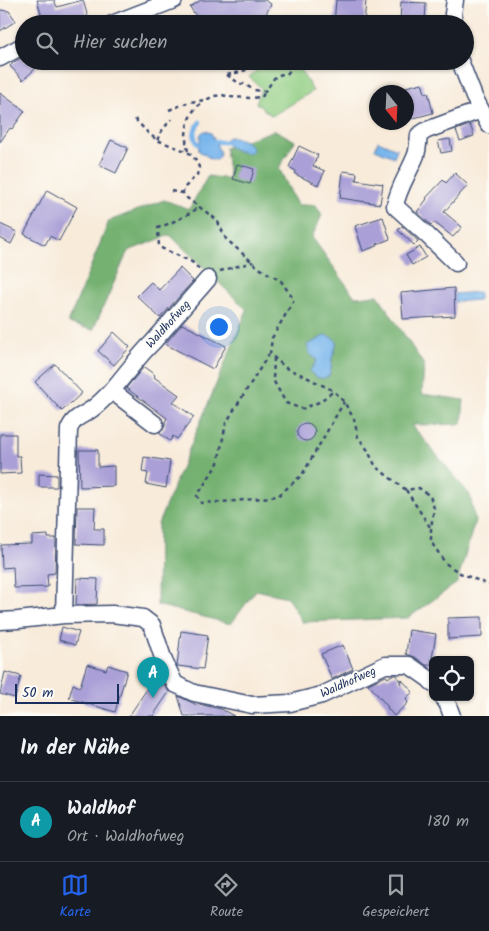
<!DOCTYPE html>
<html lang="de">
<head>
<meta charset="utf-8">
<style>
	:root { --surface:#171b24; --page:#20242c; --text:#f1f3f6; --muted:#9ea1a6; --line:#363941; --accent:#2563eb }
	body { margin:0; font-family:Kalam,sans-serif; background:var(--page); color:var(--text) }
	.controls { position:absolute; right:15px; bottom:15px; display:grid; overflow:hidden; border-radius:8px; box-shadow:0 1px 4px #0004 }
	.controls button { width:45px; height:45px; display:grid; place-items:center; padding:0; border:0; border-bottom:1px solid var(--line); background:var(--surface); color:var(--text); font:25px sans-serif }
	.compass { position:absolute; left:369px; top:85px; width:45px; height:45px; border-radius:50%; background:var(--surface); box-shadow:0 1px 4px #0004; rotate:162deg }
	.scale { position:absolute; left:15px; bottom:12px; width:104px; box-sizing:border-box; padding-left:5px; border:2px solid #1b2f5e; border-top:0; font-size:14px; line-height:18px; white-space:nowrap; color:#1b2f5e; -webkit-text-stroke:4px #fdfcf7; paint-order:stroke }
	.you { position:absolute; left:218px; top:326px; width:18px; height:18px; margin:-12px; border:4px solid #fff; border-radius:50%; background:#1a73e8; box-shadow:0 0 0 8px #1a73e833 }
	.badge { display:grid; place-items:center; width:32px; height:32px; border-radius:50%; background:var(--accent); color:#fff; font-size:16px; font-weight:700 }
	.pin { position:absolute; translate:-50% -41px; filter:drop-shadow(0 1px 2px #0008) }
	.pin::after { content:''; position:absolute; top:26px; width:18px; height:15px; background:inherit; clip-path:polygon(0 0,100% 0,50% 100%) }
	.list { margin:0; padding:0; list-style:none }
	h2 { display:flex; justify-content:space-between; align-items:center; height:65px; margin:0; padding:0 20px; font-size:21px }
	h2 small { font-size:16px; font-weight:400; color:var(--muted) }
	.list li { display:grid; grid-template-columns:32px 1fr auto; gap:15px; align-items:center; box-sizing:border-box; height:80px; padding:0 20px; border-top:1px solid var(--line) }
	.list b { display:block; font-size:19px; white-space:nowrap }
	.list p { margin:0; font-size:16px; white-space:nowrap; color:var(--muted) }
	.list em { font-size:16px; font-style:normal; color:var(--muted) }
	.icon { flex:none; width:28px; height:28px; fill:none; stroke:currentColor; stroke-width:2; stroke-linecap:round; stroke-linejoin:round }
	.map { position:relative; flex:none; width:489px; height:716px; overflow:hidden }
	.search { position:absolute; background:var(--surface); box-shadow:0 1px 4px #0004; left:15px; right:15px; top:15px; height:55px; display:flex; align-items:center; gap:12px; box-sizing:border-box; padding:0 18px; border-radius:28px; color:var(--muted); font-size:19px }
	.sheet { height:145px; background:var(--surface) }
	nav { display:flex; justify-content:space-around; align-items:center; box-sizing:border-box; height:70px; border-top:1px solid var(--line); background:var(--surface); font-size:14px; color:var(--muted) }
	nav a { display:grid; justify-items:center; gap:2px }
	nav .on { color:var(--accent) }
	.map>svg:first-child { display:block }
</style>
</head>
<body>
<div class="map">
<svg width="489" height="716" viewBox="0 0 489 716">
	<rect width="100%" height="100%" fill="#fdfcf7"/>
	<filter id="ink" filterUnits="userSpaceOnUse"><feTurbulence type="fractalNoise" baseFrequency=".02" numOctaves="2"/><feDisplacementMap in="SourceGraphic" scale="10" xChannelSelector="R" yChannelSelector="G"/><feConvolveMatrix kernelMatrix="1 2 1 2 8 2 1 2 1" color-interpolation-filters="sRGB"/></filter>
	<filter id="wash" filterUnits="userSpaceOnUse"><feTurbulence type="fractalNoise" baseFrequency=".0096" numOctaves="4" result="noise"/><feDisplacementMap in="SourceGraphic" scale="20" xChannelSelector="R" yChannelSelector="G"/><feGaussianBlur stdDeviation="1.12" result="paint"/><feColorMatrix in="noise" values="0 0 0 0 0 0 0 0 0 0 0 0 0 0 0 0 0 1.4 0 .05"/><feComposite in="paint" operator="in"/></filter>
	<g filter="url(#wash)">
		<rect width="100%" height="100%" fill="#f8ebda"/>
		<path fill="#92ce83" stroke="#567e70" d="M 296,63 L 313,91 L 272,116 L 256,103 L 261,88 L 249,77 L 262,66 Z"/>
		<path fill="#75b171" stroke="#487068" fill-rule="evenodd" d="M 275,130 L 295,141 L 279,168 L 297,205 L 316,205 L 322,215 L 312,237 L 355,297 L 378,295 L 424,365 L 422,394 L 464,400 L 462,424 L 412,425 L 470,495 L 475,521 L 457,583 L 408,618 L 302,622 L 287,597 L 256,590 L 231,624 L 157,605 L 158,524 L 247,310 L 170,235 L 128,251 L 93,330 L 68,323 L 109,221 L 164,200 L 189,209 L 208,176 L 229,179 L 225,148 ZM 320,338 L 335,350 L 332,358 L 331,369 L 314,365 L 317,360 L 310,354 L 307,345 L 316,341 Z"/>
		<path fill="#79b6ec" stroke="#4a72a5" d="M 205,131 L 211,133 L 219,150 L 220,155 L 216,160 L 210,159 C 207,155 202,154 199,151 C 198,147 199,146 200,142 C 201,136 198,134 205,131 Z
			M 229,137 C 237,137 250,141 253,150 L 250,153 C 242,153 230,149 225,143 L 226,139 Z
			M 378,141 L 397,149 L 394,157 L 375,149 Z
			M 479,292 L 479,300 L 454,302 L 454,294 Z
			M 325,335 L 333,338 L 337,342 L 332,358 L 331,369 L 329,376 C 322,380 315,378 310,371 L 317,360 L 310,354 L 307,345 L 316,341 Z"/>
		<g fill="none" stroke-linecap="round" stroke-linejoin="round">
			<path stroke="#79b6ec" stroke-width="4.5" d="M 215,142 L 225,142
				M 198,144 C 192,135 194,130 200,122"/>
		</g>
		<g id="blocks">
			<path fill="#aaa0d7" d="M 37,0 L 54,0 L 57,7 L 83,0 L 89,21 L 76,24 L 44,24 Z
				M 201,0 L 265,0 L 271,4 L 261,24 L 201,24 L 190,7 Z
				M 336,0 L 366,0 L 364,24 L 334,24 Z
				M 401,2 L 426,3 L 425,24 L 400,24 Z
				M 0,10 L 9,11 L 16,21 L 0,31 Z
				M 24,57 L 24,61 L 29,61 L 36,68 L 23,80 L 10,66 L 14,62 Z
				M 422,83 L 425,93 L 428,92 L 433,113 L 406,120 L 406,87 Z
				M 0,93 L 25,111 L 12,129 L 10,128 L 0,142 Z
				M 470,125 L 474,136 L 460,141 L 456,130 Z
				M 450,139 L 452,151 L 441,153 L 438,141 Z
				M 111,140 L 128,148 L 116,173 L 99,165 Z
				M 299,146 L 318,155 L 313,166 L 325,171 L 318,185 L 295,174 L 296,171 L 289,167 Z
				M 237,164 L 254,169 L 250,184 L 233,179 Z
				M 343,171 L 357,173 L 356,180 L 383,184 L 380,204 L 340,198 Z
				M 455,173 L 468,185 L 444,212 L 462,227 L 453,237 L 434,222 L 431,225 L 417,212 L 427,199 L 426,198 L 443,180 L 446,183 Z
				M 47,190 L 77,207 L 59,241 L 50,236 L 45,245 L 24,234 Z
				M 383,217 L 390,239 L 377,244 L 377,246 L 363,251 L 355,226 Z
				M 0,224 L 17,232 L 11,244 L 0,238 Z
				M 402,226 L 418,241 L 414,245 L 398,230 Z
				M 420,247 L 426,257 L 412,265 L 406,255 Z
				M 180,268 L 193,281 L 160,318 L 137,296 L 151,282 L 159,290 Z
				M 454,288 L 455,316 L 403,319 L 401,293 Z
				M 182,324 L 226,346 L 213,369 L 165,344 Z
				M 114,332 L 130,347 L 114,365 L 98,351 Z
				M 55,364 L 82,393 L 62,411 L 35,382 Z
				M 144,367 L 155,375 L 154,377 L 179,395 L 173,402 L 194,417 L 177,439 L 173,436 L 170,441 L 159,433 L 163,430 L 165,426 L 165,422 L 167,418 L 126,388 Z
				M297 432a9 9 0 1 1 18 0a9 9 0 1 1-18 0Z
				M 0,434 L 16,434 L 16,456 L 20,456 L 21,473 L 0,474 Z
				M 79,450 L 98,450 L 98,467 L 114,466 L 114,486 L 80,487 Z
				M 144,457 L 170,461 L 166,488 L 146,484 L 148,473 L 142,472 Z
				M 39,474 L 57,475 L 57,487 L 39,487 Z
				M 77,507 L 95,507 L 94,529 L 104,529 L 104,545 L 76,544 Z
				M 48,535 L 48,538 L 56,538 L 55,573 L 47,574 L 48,587 L 14,588 L 13,567 L 2,568 L 1,545 L 32,544 L 32,536 Z
				M 77,578 L 98,579 L 97,604 L 76,605 Z
				M 482,617 L 482,637 L 448,639 L 448,618 Z
				M 62,627 L 79,632 L 75,645 L 59,640 Z
				M 409,630 L 436,634 L 431,665 L 426,665 L 415,657 L 406,654 Z
				M 181,631 L 208,635 L 203,669 L 177,666 Z
				M 343,645 L 353,669 L 332,679 L 321,654 Z
				M 87,664 L 106,670 L 108,665 L 127,671 L 115,712 L 69,698 L 73,684 L 80,687 Z
				M 5,672 L 21,676 L 15,698 L 0,694 Z
				M 392,675 L 397,675 L 401,684 L 401,679 L 413,692 L 406,698 L 408,703 L 394,716 L 387,708 L 388,707 L 368,684 L 386,676 L 388,678 Z
				M 155,677 L 163,683 L 169,692 L 153,716 L 129,716 Z
				M 178,696 L 197,705 L 198,704 L 221,709 L 234,716 L 184,716 Z"/>
		</g>
	</g>
	<g filter="url(#ink)">
		<use href="#blocks" fill-opacity="0" stroke="#3c4b71" stroke-width="1"/>
		<g fill="none" stroke-linecap="round" stroke-linejoin="round">
			<g stroke="#3c4b71" stroke-width="19">
				<path id="minor" d="M 112,24 L 174,0
					M 454,24 L 453,14 L 455,0
					M 0,58 L 24,45
					M 460,61 L 474,97 L 489,125
					M 456,263 L 427,235 L 395,206 C 398,188 409,173 416,155 C 418,149 418,142 419,135 L 427,130 L 481,110
					M 112,391 L 155,424
					M 64,615 L 69,429 C 75,416 81,417 92,409 C 116,391 131,363 153,342 L 208,279
					M 0,621 L 18,620 L 64,615 L 112,614 L 143,618 L 152,625 L 164,661 L 175,684 L 194,693 L 252,705 L 290,703 L 322,695 L 385,665 L 409,665 L 429,679 L 433,683
					M 443,697 L 448,705 L 452,716"/>
			</g>
			<path stroke="#3c4b71" stroke-width="2.5" stroke-dasharray="4 4" stroke-linecap="butt" d="M 215,61 L 223,63 L 236,61
				M 227,75 L 240,84 L 244,84 L 254,90 L 265,91 C 276,79 270,76 288,73 L 292,66 L 287,62 L 285,61
				M 227,75 C 239,72 250,71 258,61
				M 169,110 L 189,102 L 206,100 L 214,96 L 222,95 L 231,97 L 250,98 L 262,97 L 265,91
				M 135,119 L 148,133 L 157,140 L 188,152 L 195,159 L 199,167 L 197,175 L 183,189 L 183,193 L 187,198 L 217,220 L 226,239 L 259,268 L 281,281 L 294,300 L 272,338 L 270,354 L 286,368 L 302,375 L 334,391 L 344,402 L 354,419 L 358,437 L 367,449 L 376,467 L 406,490 L 419,488 L 430,496 L 434,508 L 431,528 L 431,542 L 440,555 L 445,563 L 460,573 L 489,585
				M 157,140 L 163,129 L 172,119
				M 188,151 C 184,139 186,119 195,109 C 197,106 201,104 204,101
				M 171,191 L 183,193
				M 199,269 L 192,262 L 159,247 L 158,228 C 173,222 187,216 199,207
				M 220,271 L 253,262
				M 269,354 L 226,423 L 218,463 L 197,496 L 201,503 L 236,501 L 278,496 L 302,475 L 344,402
				M 274,358 L 273,380 L 286,403 L 302,409 L 319,402 L 334,391
				M 406,490 L 430,527"/>
			<use href="#minor" stroke="#fff" stroke-width="16"/>
		</g>
	</g>
	<g text-anchor="middle" stroke-width="4" stroke-linejoin="round" paint-order="stroke">
		<g font-size="12" fill="#1b2f5e" stroke="#fdfcf7">
			<text transform="translate(168 324) rotate(-48)" y="4">Waldhofweg</text>
			<text transform="translate(348 682) rotate(-24)" y="4">Waldhofweg</text>
		</g>
	</g>
</svg>
<div class="controls">
<button><svg class="icon" aria-label="locate" viewBox="0 0 24 24"><circle cx="12" cy="12" r="6"/><path d="M12 2v4M12 18v4M2 12h4M18 12h4"/></svg></button>
</div>
<svg class="compass" viewBox="-18 -18 36 36"><path d="M0-13l5 13h-10z" fill="#e53935"/><path d="M0 13l5-13h-10z" fill="#9ea1a6"/></svg>
<div class="scale">50 m</div>
<div class="you"></div>
<div class="pin badge" style="left:153px;top:698px;background:#0f9aa8">A</div>
<div class="search"><svg class="icon" aria-label="search" viewBox="0 0 24 24"><circle cx="10" cy="10" r="6"/><path d="M15 15l6 6"/></svg>Hier suchen</div>
</div>
<section class="sheet">
<h2>In der Nähe<small></small></h2>
<ul class="list">
<li><span class="badge" style="background:#0f9aa8">A</span><div><b>Waldhof</b><p>Ort · Waldhofweg</p></div><em>180 m</em></li>
</ul>
</section>
<nav>
<a class="on"><svg class="icon" aria-label="map" viewBox="0 0 24 24"><path d="M3 6l6-2 6 2 6-2v14l-6 2-6-2-6 2zM9 4v14M15 6v14"/></svg>Karte</a>
<a><svg class="icon" aria-label="directions" viewBox="0 0 24 24"><path d="M12 3l9 9-9 9-9-9zM9 14v-3h6M13 9l2 2-2 2"/></svg>Route</a>
<a><svg class="icon" aria-label="saved" viewBox="0 0 24 24"><path d="M7 4h10v16l-5-4-5 4z"/></svg>Gespeichert</a>
</nav>
</body>
</html>
